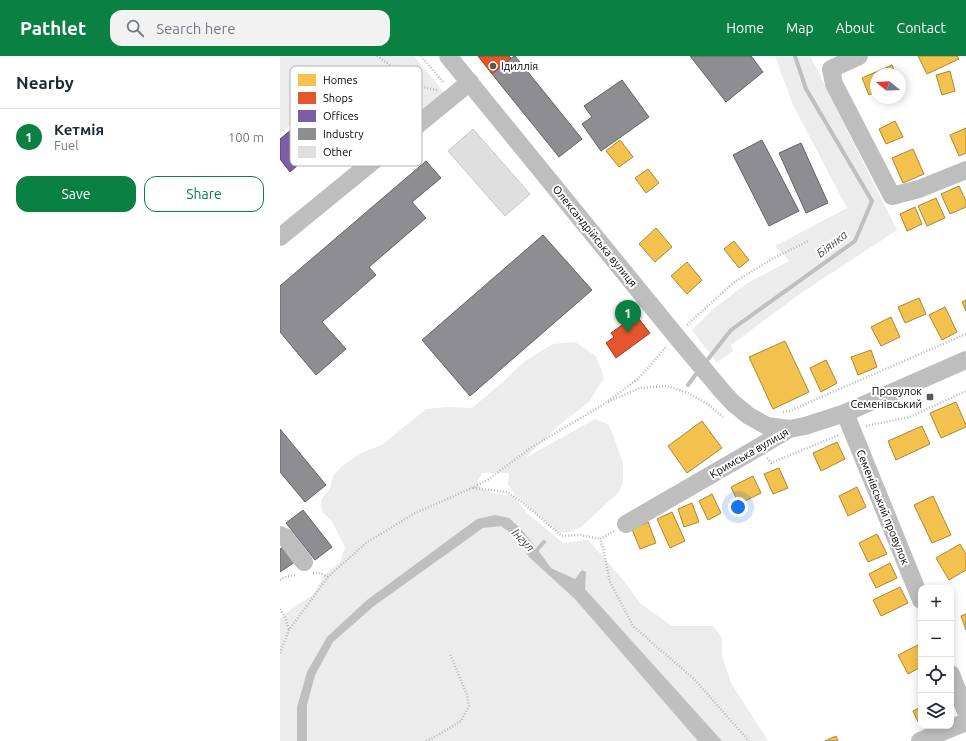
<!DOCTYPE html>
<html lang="en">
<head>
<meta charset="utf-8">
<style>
	:root { --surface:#fff; --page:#f2f2f3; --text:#1f2937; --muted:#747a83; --line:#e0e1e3; --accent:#0b8043 }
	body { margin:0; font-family:Ubuntu,sans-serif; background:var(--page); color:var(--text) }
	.controls { position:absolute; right:12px; bottom:12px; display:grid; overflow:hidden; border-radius:8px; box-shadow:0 2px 10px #0003 }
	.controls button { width:36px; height:36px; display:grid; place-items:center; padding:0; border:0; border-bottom:1px solid var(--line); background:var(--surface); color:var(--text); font:20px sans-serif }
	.compass { position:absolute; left:590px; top:12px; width:36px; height:36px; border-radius:50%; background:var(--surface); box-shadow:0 2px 10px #0003; rotate:288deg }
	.you { position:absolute; left:458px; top:451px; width:14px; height:14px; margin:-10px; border:3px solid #fff; border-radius:50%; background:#1a73e8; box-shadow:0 0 0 6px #1a73e833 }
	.badge { display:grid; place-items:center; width:26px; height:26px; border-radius:50%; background:var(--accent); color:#fff; font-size:13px; font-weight:700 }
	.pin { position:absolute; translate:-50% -33px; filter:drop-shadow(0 1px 2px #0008) }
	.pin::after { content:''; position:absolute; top:21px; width:14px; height:12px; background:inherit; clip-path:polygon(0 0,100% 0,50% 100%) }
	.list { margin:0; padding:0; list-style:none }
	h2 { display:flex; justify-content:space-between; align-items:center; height:52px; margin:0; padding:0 16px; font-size:17px }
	h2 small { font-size:13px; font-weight:400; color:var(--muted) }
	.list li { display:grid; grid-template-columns:26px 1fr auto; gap:12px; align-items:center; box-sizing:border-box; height:56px; padding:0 16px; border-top:1px solid var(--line) }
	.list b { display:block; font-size:15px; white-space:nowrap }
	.list p { margin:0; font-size:13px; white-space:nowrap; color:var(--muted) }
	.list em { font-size:13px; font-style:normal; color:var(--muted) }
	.actions { display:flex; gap:8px; padding:12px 16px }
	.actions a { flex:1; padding:9px 0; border:1px solid var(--accent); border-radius:12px; text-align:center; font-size:14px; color:var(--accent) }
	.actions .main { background:var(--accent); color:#fff }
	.icon { flex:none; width:22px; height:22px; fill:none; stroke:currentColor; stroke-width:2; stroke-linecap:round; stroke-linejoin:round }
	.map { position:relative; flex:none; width:686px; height:685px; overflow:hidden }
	header { display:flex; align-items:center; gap:24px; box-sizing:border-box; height:56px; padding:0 20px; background:var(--accent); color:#fff }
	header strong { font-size:19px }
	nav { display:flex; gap:22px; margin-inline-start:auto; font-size:14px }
	.search { width:280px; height:36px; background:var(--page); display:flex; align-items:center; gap:10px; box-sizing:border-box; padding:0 14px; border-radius:12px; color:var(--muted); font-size:15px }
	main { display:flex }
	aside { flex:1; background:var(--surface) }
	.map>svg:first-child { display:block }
</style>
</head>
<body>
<header>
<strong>Pathlet</strong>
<div class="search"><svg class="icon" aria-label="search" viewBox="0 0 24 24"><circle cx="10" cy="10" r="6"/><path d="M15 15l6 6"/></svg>Search here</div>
<nav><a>Home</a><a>Map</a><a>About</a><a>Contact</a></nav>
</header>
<main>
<aside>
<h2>Nearby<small></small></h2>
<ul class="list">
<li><span class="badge">1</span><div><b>Кетмія</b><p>Fuel</p></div><em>100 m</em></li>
</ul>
<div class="actions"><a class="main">Save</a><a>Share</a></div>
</aside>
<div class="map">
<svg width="686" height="685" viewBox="0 0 686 685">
	<rect width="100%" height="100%" fill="#fff"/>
	<path fill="#ececec" d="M 0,0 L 134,0 L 166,39 L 120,77 L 72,18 L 0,78 Z
		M 495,0 L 530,0 L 617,174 L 517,240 L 451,289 L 453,295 L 437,307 L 412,274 L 432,254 L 466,228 L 509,205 L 495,190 L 567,152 L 513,49 Z
		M 295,286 L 316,300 L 324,322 L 309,346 L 278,370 L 248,399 L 247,401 L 315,363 L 328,368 L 334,381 L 343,408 L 343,427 L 338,437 L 301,471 L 290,476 L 280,477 L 235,439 L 228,428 L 229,419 L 228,417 L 202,417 L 197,427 L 202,433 L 212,437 L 233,440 L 247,457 L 283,487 L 308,484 L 340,520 L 361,548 L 392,570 L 433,570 L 442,582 L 442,600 L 451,627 L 488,685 L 0,685 L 0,562 L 14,551 L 33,539 L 44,519 L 60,506 L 65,491 L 51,464 L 42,456 L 41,444 L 50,433 L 53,420 L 62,410 L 81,397 L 102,389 L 146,353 L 167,351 L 192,352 L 223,326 L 245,305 L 273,288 Z"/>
	<path fill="#bfbfbf" d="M 215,459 L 229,462 L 241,473 L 255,490 L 271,512 L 295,523 L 302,514 L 306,516 L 305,533 L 442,685 L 418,685 L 295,543 L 249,501 L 239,485 L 232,478 L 221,470 L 203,472 L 94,550 L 53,586 L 35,619 L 27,649 L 27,685 L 17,685 L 17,651 L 27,616 L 47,581 L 87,544 L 197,463 Z"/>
	<path fill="#f2c14e" stroke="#a98737" d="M 638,0 L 677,0 L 679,3 L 647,18 Z
		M 612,9 L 616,18 L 596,18 L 596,36 L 589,39 L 582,22 Z
		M 670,15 L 675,35 L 662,39 L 656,19 Z
		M 615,65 L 623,81 L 606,88 L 599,73 Z
		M 686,72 L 686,97 L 679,100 L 670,79 Z
		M 340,84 L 353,101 L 339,111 L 326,95 Z
		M 633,93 L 644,118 L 623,127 L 612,102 Z
		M 368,113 L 379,127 L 366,137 L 355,122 Z
		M 679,130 L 686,145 L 686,151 L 670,158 L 661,138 Z
		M 656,142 L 665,162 L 647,170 L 638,150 Z
		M 635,151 L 642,168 L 627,175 L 620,158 Z
		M 376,172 L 392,191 L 375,206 L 359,188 Z
		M 454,185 L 469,204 L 459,212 L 444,193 Z
		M 407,206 L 422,224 L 407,238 L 391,220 Z
		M 639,242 L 646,258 L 625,267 L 618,251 Z
		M 686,244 L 686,255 L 682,246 Z
		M 665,251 L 677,276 L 662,284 L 649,259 Z
		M 611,261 L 620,281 L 601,290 L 591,271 Z
		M 505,285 L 529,336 L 493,353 L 469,301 Z
		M 591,294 L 597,311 L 578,319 L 571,301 Z
		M 546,304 L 557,327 L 541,336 L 530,312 Z
		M 676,346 L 686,369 L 686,371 L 661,382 L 650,357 Z
		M 422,365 L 442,392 L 407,417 L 388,390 Z
		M 642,370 L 650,388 L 616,404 L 608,385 Z
		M 557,386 L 565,403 L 541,415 L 533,397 Z
		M 499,412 L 508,432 L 493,438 L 484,418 Z
		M 473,420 L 481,437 L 459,448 L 451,431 Z
		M 577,431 L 586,451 L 568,460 L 559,440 Z
		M 432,438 L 441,457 L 428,464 L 419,445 Z
		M 653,440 L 671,479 L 652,487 L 634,449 Z
		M 412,447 L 419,466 L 404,471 L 398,453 Z
		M 392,456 L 405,485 L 390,492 L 377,463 Z
		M 368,466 L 376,487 L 360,493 L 352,473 Z
		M 597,478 L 607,498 L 588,506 L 579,487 Z
		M 680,488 L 686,498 L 686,514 L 669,524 L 656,502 Z
		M 610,507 L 617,522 L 596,532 L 589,518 Z
		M 620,531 L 628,547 L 601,560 L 593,544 Z
		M 686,558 L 686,574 L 681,560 Z
		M 640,588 L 641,591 L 641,611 L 628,618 L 618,599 Z
		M 641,651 L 641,665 L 638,666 L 633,655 Z
		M 556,680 L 558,685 L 545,685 Z"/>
	<path fill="#e4572e" stroke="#a03d20" d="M 198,0 L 229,0 L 231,2 L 212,18 Z
		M 356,259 L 370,277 L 336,302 L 326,287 L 334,281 L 331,277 Z"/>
	<path fill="#7b5ea7" stroke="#564275" d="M 65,28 L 86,52 L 65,70 L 61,66 L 46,79 L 49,82 L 10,116 L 0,103 L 0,83 L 28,60 L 31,64 L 49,49 L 45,44 Z"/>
	<path fill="#8d8d92" stroke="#636366" d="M 234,0 L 235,0 L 302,83 L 279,101 L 212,18 Z
		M 410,0 L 471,0 L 483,16 L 446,46 Z
		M 342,24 L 369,61 L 321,95 L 302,68 L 312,61 L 304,50 Z
		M 482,84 L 519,155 L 489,170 L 453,99 Z
		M 521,87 L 548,147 L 526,157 L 499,97 Z
		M 146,105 L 161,122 L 132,146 L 146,162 L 89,211 L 96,219 L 42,266 L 66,293 L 36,319 L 0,276 L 0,230 Z
		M 263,179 L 312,234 L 190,340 L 142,284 Z
		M 0,373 L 46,429 L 25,446 L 0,416 Z
		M 23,454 L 52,491 L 35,504 L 6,467 Z
		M 5,490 L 15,506 L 0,516 L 0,493 Z"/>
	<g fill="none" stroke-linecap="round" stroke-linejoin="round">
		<path stroke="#bfbfbf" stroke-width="4" d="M 425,307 L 451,274 L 575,185 L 592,145 L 526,33 L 515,0
			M 408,329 L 419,314
			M 255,496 L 264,486"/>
	</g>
	<path fill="#dfdfdf" stroke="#c7c7c7" d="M 193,73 L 250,138 L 225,160 L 168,95 Z"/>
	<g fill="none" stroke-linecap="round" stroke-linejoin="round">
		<path stroke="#b9b9b9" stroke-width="2.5" stroke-dasharray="1 2" stroke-linecap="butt" d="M 97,0 L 142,31 L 157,34
			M 141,0 L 164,27
			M 407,269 L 453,227 L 492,203 L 528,185
			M 328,346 L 360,332 L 387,330 L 408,337 L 426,347 L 443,361
			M 503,356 L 510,355 L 548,338 L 686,278
			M 586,370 L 630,361 L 686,335
			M 487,402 L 491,407 L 559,379
			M 193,432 L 227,436 L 243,447 L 282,480 L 301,479 L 320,483
			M 334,475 L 320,483 L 323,492 L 330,526 L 353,570 L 414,623 L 469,685
			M 33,517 L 39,517 L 48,521
			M 0,524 L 8,520 L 16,519
			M 0,553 L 5,561 L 9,574
			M 0,597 L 9,574 L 48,521 L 86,487 L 135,457 L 192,432 L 209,423 L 252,391 L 324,348 L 358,323 L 387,290
			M 146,685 L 153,682 L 181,665 L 189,650 L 187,639 L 170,598"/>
		<path stroke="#bebebe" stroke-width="18" d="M 168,0 L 396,280 L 442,335 L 453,347 L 469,360 L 487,370 L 509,373
			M 579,0 L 551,13 L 554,28 L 612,140 L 639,133 L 686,114
			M 0,181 L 190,26
			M 565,357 L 641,544
			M 346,468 L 479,391 L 509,373 L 525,370 L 565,357 L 686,304
			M 0,479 L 5,481 L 24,506
			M 671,618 L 686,656
			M 640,685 L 686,666"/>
	</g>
	<g fill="#595959" stroke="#fff" stroke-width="1.5">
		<circle cx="213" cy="10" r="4"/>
		<rect x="646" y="337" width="8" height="8" rx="2"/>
	</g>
	<g text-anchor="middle" stroke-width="4" stroke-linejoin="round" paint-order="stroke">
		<g font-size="11" fill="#000" stroke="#fff" text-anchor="start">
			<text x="221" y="14">Ідиллія</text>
			<text x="642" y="339" text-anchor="end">Провулок<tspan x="642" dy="13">Семенівський</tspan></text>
		</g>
		<g font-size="11" fill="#000" stroke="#fff">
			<text transform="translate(315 180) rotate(51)" y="4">Олександрійська вулиця</text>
			<text transform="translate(469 397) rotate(-30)" y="4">Кримська вулиця</text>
			<text transform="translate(603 451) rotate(68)" y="4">Семенівський провулок</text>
		</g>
		<g font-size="12" font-style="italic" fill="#444" stroke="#fff">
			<text transform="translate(552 188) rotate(-38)" y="4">Біянка</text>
			<text transform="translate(243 484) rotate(46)" y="4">Інгул</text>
		</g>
	</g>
	<rect x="10" y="10" width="132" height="100" rx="6" fill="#fff" stroke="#b2b2b2" stroke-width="1"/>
	<rect x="18" y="18" width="18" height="12" fill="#f2c14e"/>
	<rect x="18" y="36" width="18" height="12" fill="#e4572e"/>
	<rect x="18" y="54" width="18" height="12" fill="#7b5ea7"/>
	<rect x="18" y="72" width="18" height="12" fill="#8d8d92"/>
	<rect x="18" y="90" width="18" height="12" fill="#dfdfdf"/>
	<g font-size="11" fill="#000">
		<text x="43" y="28">Homes</text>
		<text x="43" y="46">Shops</text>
		<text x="43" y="64">Offices</text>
		<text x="43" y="82">Industry</text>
		<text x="43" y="100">Other</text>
	</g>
</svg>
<div class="controls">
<button>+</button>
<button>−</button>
<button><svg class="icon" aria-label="locate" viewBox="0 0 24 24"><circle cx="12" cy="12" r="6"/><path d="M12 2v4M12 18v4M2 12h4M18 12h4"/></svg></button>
<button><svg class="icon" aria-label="layers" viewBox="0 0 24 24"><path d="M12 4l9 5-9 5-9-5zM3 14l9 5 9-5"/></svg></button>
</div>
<svg class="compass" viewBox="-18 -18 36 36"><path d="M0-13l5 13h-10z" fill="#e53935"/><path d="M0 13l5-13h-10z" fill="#747a83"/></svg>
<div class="you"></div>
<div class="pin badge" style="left:348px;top:277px">1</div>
</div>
</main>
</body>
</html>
